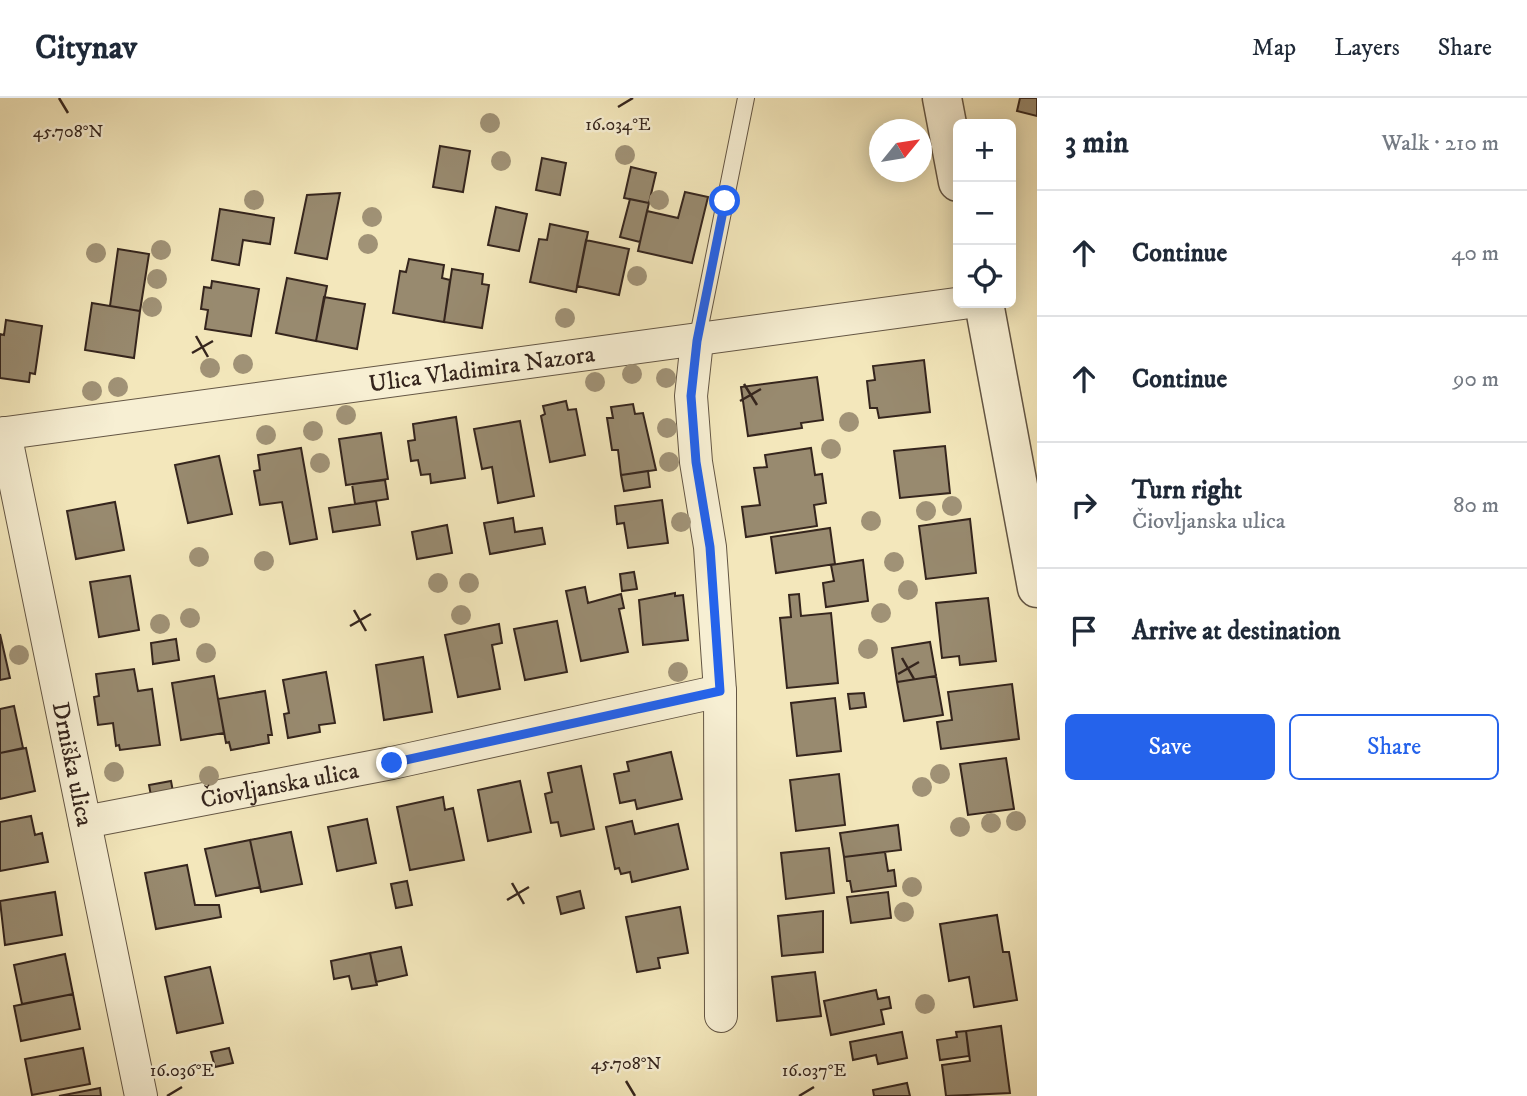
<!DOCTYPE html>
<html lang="en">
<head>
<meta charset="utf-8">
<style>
	:root { --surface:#fff; --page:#f6f6f7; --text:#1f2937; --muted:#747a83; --line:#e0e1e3; --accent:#2563eb }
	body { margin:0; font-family:"IM FELL DW Pica",serif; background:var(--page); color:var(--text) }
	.controls { position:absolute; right:21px; top:21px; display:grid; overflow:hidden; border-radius:10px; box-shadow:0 4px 18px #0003 }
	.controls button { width:63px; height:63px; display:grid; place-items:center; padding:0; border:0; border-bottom:2px solid var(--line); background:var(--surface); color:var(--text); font:35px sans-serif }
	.compass { position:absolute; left:869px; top:21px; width:63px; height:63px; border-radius:50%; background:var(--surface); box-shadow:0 4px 18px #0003; rotate:60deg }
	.stop { position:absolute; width:21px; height:21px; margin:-16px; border:5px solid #2563eb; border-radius:50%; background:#fff }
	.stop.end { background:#2563eb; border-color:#fff; box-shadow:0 2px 7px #0008 }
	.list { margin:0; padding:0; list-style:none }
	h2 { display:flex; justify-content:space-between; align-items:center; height:91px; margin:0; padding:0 28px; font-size:30px }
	h2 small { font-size:23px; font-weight:400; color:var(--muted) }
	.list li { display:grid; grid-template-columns:46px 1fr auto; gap:21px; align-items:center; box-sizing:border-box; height:126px; padding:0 28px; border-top:2px solid var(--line) }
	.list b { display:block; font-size:26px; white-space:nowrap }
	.list p { margin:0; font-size:23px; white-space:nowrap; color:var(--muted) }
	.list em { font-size:23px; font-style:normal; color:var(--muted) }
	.actions { display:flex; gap:14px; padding:21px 28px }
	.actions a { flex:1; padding:16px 0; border:2px solid var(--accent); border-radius:10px; text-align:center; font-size:24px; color:var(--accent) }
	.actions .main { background:var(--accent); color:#fff }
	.icon { flex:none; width:38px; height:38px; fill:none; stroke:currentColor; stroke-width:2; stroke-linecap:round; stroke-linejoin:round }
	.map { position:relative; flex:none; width:1037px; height:998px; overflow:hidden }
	header { display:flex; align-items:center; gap:42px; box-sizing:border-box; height:98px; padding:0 35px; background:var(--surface); border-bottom:2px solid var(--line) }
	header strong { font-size:33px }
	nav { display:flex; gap:38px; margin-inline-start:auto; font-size:24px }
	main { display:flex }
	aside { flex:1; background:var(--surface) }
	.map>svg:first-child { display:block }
</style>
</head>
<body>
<header>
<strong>Citynav</strong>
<nav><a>Map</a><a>Layers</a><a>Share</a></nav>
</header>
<main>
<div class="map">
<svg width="1037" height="998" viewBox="0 0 1037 998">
	<rect width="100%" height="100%" fill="#f3e7bb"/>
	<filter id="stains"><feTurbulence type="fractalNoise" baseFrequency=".00286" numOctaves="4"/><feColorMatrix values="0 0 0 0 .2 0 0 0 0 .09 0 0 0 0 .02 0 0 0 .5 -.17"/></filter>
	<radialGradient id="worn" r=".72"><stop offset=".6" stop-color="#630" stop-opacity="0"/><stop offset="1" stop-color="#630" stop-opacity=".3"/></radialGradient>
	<path fill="#988a6f" stroke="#35251d" stroke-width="2" d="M 1020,0 L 1037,0 L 1037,18 L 1017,13 Z
		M 440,48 L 470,53 L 463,94 L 433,89 Z
		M 542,60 L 566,65 L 560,97 L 536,92 Z
		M 631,69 L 656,75 L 649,105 L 624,100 Z
		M 685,94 L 708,99 L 692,165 L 638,153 L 647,113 L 678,120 Z
		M 340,95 L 327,161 L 295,155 L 307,97 Z
		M 630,101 L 649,105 L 640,144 L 620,139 Z
		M 496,109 L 527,116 L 519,153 L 488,147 Z
		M 220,111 L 274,120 L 270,146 L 243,142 L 239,167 L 212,162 Z
		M 550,126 L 588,134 L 576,194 L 530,184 L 539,141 L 547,142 Z
		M 586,142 L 629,151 L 619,197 L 577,188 Z
		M 118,151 L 149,156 L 140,213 L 110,208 Z
		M 409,161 L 444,167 L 442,180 L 450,182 L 444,224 L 393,215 L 400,173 L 406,174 Z
		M 452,171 L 483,176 L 482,186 L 489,187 L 482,230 L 444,224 Z
		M 287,180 L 327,188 L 316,243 L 276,235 Z
		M 212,183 L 259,191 L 251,238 L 205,231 L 208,212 L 201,211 L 204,189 L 211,190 Z
		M 324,199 L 365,206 L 357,251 L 316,243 Z
		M 92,205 L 140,213 L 134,260 L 85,252 Z
		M 6,222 L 42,228 L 35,276 L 30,275 L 29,284 L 0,280 L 0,236 L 4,237 Z
		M 924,262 L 930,314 L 879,320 L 877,310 L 870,310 L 867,283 L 875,282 L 873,268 Z
		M 817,279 L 823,322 L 801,325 L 802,330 L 748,338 L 741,289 Z
		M 566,303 L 568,312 L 576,311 L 585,357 L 550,364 L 541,318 L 545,316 L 543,308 Z
		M 633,306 L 635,316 L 643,315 L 656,372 L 621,377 L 618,352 L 612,352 L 607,320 L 613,320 L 611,309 Z
		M 456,319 L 465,380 L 431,385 L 430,376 L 421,377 L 418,362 L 411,363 L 408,343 L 415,342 L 413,326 Z
		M 520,323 L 534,398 L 498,405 L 492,369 L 482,371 L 474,331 Z
		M 381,335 L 388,381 L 346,387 L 339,341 Z
		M 945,348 L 950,395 L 900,400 L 894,353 Z
		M 301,350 L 317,441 L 290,446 L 282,404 L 260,407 L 254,373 L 260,372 L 258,357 Z
		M 811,350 L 815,377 L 822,376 L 826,405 L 814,407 L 817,428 L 746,439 L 742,409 L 760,407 L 754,370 L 767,369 L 765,357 Z
		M 219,358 L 232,416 L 188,425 L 175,367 Z
		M 648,373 L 650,389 L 624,393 L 621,377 Z
		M 385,382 L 388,401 L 355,406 L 352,386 Z
		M 662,402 L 668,445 L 628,450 L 624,425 L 617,426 L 615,408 Z
		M 376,403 L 380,427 L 333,434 L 329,410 Z
		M 115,404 L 124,452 L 76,461 L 67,413 Z
		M 513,420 L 515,434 L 542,430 L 545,446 L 490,456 L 484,425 Z
		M 970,421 L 976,475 L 926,481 L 919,428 Z
		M 447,427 L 452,455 L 417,461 L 412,434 Z
		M 830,430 L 835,466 L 776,475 L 771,439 Z
		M 863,462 L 868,503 L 826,509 L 823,485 L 834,483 L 831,467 Z
		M 634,474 L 637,491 L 622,493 L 620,476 Z
		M 130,478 L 139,532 L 99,539 L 90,484 Z
		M 585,489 L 588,505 L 621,496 L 624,510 L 619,511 L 628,554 L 581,563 L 566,493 Z
		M 675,495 L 675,498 L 683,497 L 688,542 L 643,547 L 639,502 Z
		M 799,496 L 801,518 L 831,515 L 838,585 L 787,590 L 780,520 L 791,519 L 789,497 Z
		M 988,500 L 996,563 L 960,567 L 959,558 L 942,560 L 936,505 Z
		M 557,523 L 567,574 L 525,582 L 514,531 Z
		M 499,526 L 502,545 L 492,547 L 500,591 L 458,599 L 445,537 Z
		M 0,536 L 10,580 L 0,582 Z
		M 176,541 L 179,562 L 153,566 L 151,545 Z
		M 930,544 L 936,578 L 897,584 L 892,550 Z
		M 423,559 L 432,614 L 384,622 L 376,567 Z
		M 134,571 L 138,593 L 152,591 L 160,647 L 120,652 L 119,647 L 116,648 L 113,625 L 98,627 L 94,599 L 99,598 L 96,576 Z
		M 326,574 L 335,625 L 319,627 L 320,634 L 288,640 L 284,616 L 289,615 L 283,582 Z
		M 214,578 L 224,635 L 181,642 L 172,585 Z
		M 936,578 L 943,617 L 904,623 L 897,584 Z
		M 1012,586 L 1019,641 L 941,651 L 937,624 L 952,622 L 948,594 Z
		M 265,593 L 272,637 L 268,637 L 269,645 L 231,652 L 229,644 L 226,645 L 218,601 Z
		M 864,595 L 866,609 L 850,611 L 848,596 Z
		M 835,600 L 841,653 L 797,658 L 791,605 Z
		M 14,608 L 23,650 L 0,655 L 0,611 Z
		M 26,650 L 35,693 L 0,701 L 0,655 Z
		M 671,654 L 682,701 L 637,711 L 635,702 L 620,705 L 614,676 L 629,673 L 627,664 Z
		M 1006,660 L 1014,711 L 968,717 L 960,666 Z
		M 581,668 L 594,731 L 561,738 L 558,724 L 551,725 L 545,696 L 552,694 L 548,675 Z
		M 839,676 L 845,727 L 796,733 L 790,682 Z
		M 171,683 L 174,699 L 152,703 L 149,687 Z
		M 520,683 L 531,734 L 488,743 L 478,692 Z
		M 443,699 L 445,712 L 453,710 L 464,762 L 410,772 L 397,709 Z
		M 31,718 L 35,737 L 42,735 L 48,764 L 0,773 L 0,724 Z
		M 367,721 L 376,765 L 337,773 L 328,729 Z
		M 632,723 L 635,736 L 678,726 L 688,771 L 632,784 L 630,774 L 621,776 L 619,770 L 615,771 L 606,729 Z
		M 898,727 L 901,752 L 844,759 L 840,735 Z
		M 291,734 L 302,786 L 261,794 L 250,742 Z
		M 250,742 L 260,789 L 216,798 L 205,751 Z
		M 829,750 L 834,795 L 786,801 L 781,755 Z
		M 885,754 L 888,773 L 894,772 L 896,788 L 852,794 L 850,783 L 847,783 L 844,759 Z
		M 187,767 L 195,807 L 219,807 L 221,819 L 156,831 L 145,775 Z
		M 407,783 L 412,807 L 396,810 L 391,786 Z
		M 580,793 L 584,810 L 561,816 L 557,799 Z
		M 55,794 L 62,837 L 5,847 L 0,803 Z
		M 888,794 L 891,820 L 851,825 L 847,799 Z
		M 680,809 L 688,855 L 658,860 L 660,870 L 637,874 L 626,819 Z
		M 823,813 L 823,854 L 782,858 L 778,818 Z
		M 997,817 L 1003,854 L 1009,854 L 1017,902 L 974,909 L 969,879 L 949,883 L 940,826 Z
		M 401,849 L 407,877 L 376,884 L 370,855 Z
		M 370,855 L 377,887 L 352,891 L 349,878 L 334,881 L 331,863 Z
		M 65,856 L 73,896 L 22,906 L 14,867 Z
		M 210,869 L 223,925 L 177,935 L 165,879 Z
		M 815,874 L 821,918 L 777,923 L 772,879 Z
		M 876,892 L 878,901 L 889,899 L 891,910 L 881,912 L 884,926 L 831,937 L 824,903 Z
		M 73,896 L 80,931 L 21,943 L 14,908 Z
		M 1001,928 L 1010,995 L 946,998 L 942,967 L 970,963 L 966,933 Z
		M 966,933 L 969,958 L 940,962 L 937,942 L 957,939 L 956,934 Z
		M 902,934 L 907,960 L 878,966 L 876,957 L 853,962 L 850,944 Z
		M 83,950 L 90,986 L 32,997 L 25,961 Z
		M 229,950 L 233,965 L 215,969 L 211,954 Z
		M 907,985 L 910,998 L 874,998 L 873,992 Z
		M 100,990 L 101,998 L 59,998 Z"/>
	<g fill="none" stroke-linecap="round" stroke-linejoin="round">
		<g stroke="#645644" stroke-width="18">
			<path id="service" d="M 697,243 L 746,0"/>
		</g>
		<g stroke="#645644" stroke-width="34">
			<g id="minor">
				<path d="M 697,243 L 691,298 L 696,364 L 710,449 L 720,593 L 721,918"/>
				<path id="s1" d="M 5,335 L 141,998"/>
				<path id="s2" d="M 0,336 L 963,205"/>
				<path id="s3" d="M 85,724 L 392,665 L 720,593"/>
			</g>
		</g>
		<g stroke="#645644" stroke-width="41">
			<path id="tertiary" d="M 942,0 L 958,84
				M 984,205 L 1037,490"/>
		</g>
		<use href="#service" stroke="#f7efd3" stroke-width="16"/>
		<use href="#minor" stroke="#f7efd3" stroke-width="32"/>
		<use href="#tertiary" stroke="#f7efd3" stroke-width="38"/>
	</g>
	<g fill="#a09276">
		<circle cx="490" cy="25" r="10"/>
		<circle cx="625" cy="57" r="10"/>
		<circle cx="501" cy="63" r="10"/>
		<circle cx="254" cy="102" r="10"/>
		<circle cx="659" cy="102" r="10"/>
		<circle cx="372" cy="119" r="10"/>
		<circle cx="368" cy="146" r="10"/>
		<circle cx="161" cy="152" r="10"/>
		<circle cx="96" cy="155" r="10"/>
		<circle cx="637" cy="178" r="10"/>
		<circle cx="157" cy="181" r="10"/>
		<circle cx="152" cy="209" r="10"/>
		<circle cx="565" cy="220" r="10"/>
		<circle cx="243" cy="266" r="10"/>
		<circle cx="210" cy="270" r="10"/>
		<circle cx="632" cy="276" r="10"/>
		<circle cx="666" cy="280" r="10"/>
		<circle cx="595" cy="284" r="10"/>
		<circle cx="118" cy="289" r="10"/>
		<circle cx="92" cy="293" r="10"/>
		<circle cx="346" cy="317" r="10"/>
		<circle cx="849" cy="324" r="10"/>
		<circle cx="667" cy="330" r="10"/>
		<circle cx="313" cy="333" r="10"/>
		<circle cx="266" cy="337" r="10"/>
		<circle cx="831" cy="351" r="10"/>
		<circle cx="669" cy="364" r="10"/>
		<circle cx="320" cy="365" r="10"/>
		<circle cx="952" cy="408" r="10"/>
		<circle cx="926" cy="413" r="10"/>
		<circle cx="871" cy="423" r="10"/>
		<circle cx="681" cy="424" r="10"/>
		<circle cx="199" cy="459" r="10"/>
		<circle cx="264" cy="463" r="10"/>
		<circle cx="894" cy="464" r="10"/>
		<circle cx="438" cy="485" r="10"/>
		<circle cx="469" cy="485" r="10"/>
		<circle cx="908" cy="492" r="10"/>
		<circle cx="881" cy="515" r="10"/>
		<circle cx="461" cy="517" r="10"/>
		<circle cx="190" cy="520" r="10"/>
		<circle cx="160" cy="526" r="10"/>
		<circle cx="868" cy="551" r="10"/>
		<circle cx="206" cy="555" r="10"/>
		<circle cx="19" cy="557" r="10"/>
		<circle cx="678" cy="574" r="10"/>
		<circle cx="114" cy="674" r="10"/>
		<circle cx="940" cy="676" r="10"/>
		<circle cx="209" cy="678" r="10"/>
		<circle cx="922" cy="689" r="10"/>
		<circle cx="1016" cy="723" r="10"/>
		<circle cx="991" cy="725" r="10"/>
		<circle cx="960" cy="729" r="10"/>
		<circle cx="912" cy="789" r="10"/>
		<circle cx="904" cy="814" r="10"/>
		<circle cx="925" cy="906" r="10"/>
	</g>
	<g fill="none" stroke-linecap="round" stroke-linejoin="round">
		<path stroke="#2563eb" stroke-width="9" d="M 392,665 L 720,593 L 710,449 L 696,364 L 691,298 L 697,243 L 725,103"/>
	</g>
	<path fill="none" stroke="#35251d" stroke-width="2.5" d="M 59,0 L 68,15M 618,9 L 633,0M 196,238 L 208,259M 192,255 L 213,243M 744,286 L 757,307M 740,303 L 761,291M 354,512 L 366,533M 350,528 L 371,516M 902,560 L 914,581M 898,576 L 919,564M 512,785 L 524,806M 507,802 L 529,789M 626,983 L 635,998M 167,998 L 182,989M 799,998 L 814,989"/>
	<g text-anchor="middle" stroke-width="5" stroke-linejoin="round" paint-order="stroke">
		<g font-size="24" fill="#35251d" stroke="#f7efd3">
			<text dy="8" stroke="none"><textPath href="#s2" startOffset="486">Ulica Vladimira Nazora</textPath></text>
			<text dy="8" stroke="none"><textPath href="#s1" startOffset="338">Drniška ulica</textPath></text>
			<text dy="8" stroke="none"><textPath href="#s3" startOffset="198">Čiovljanska ulica</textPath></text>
		</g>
	</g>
	<g font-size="18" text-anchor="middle" fill="#35251d" stroke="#f7efd3" stroke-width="5" stroke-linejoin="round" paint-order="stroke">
		<text x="618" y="32">16.034°E</text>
		<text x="68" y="39">45.708°N</text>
		<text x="626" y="971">45.708°N</text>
		<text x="182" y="978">16.036°E</text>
		<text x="814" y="978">16.037°E</text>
	</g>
	<rect width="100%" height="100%" filter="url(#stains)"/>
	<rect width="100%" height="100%" fill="url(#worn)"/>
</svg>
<div class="controls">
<button>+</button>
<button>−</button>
<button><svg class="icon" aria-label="locate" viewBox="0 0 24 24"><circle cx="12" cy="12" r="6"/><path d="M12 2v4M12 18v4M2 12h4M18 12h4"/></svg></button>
</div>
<svg class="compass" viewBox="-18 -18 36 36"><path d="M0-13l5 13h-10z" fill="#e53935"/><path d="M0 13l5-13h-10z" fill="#747a83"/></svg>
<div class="stop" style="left:725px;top:103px"></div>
<div class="stop end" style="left:392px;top:665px"></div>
</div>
<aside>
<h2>3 min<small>Walk · 210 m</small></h2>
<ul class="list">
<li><svg class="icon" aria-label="ahead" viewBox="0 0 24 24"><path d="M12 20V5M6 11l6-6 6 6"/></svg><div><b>Continue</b></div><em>40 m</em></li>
<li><svg class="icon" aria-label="ahead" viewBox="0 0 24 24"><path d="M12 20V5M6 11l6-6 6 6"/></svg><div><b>Continue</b></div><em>90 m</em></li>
<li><svg class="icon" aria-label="right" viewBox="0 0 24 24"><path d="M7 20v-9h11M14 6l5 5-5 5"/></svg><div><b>Turn right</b><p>Čiovljanska ulica</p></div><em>80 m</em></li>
<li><svg class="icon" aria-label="arrive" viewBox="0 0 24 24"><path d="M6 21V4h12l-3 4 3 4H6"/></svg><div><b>Arrive at destination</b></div></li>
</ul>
<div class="actions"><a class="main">Save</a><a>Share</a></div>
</aside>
</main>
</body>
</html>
